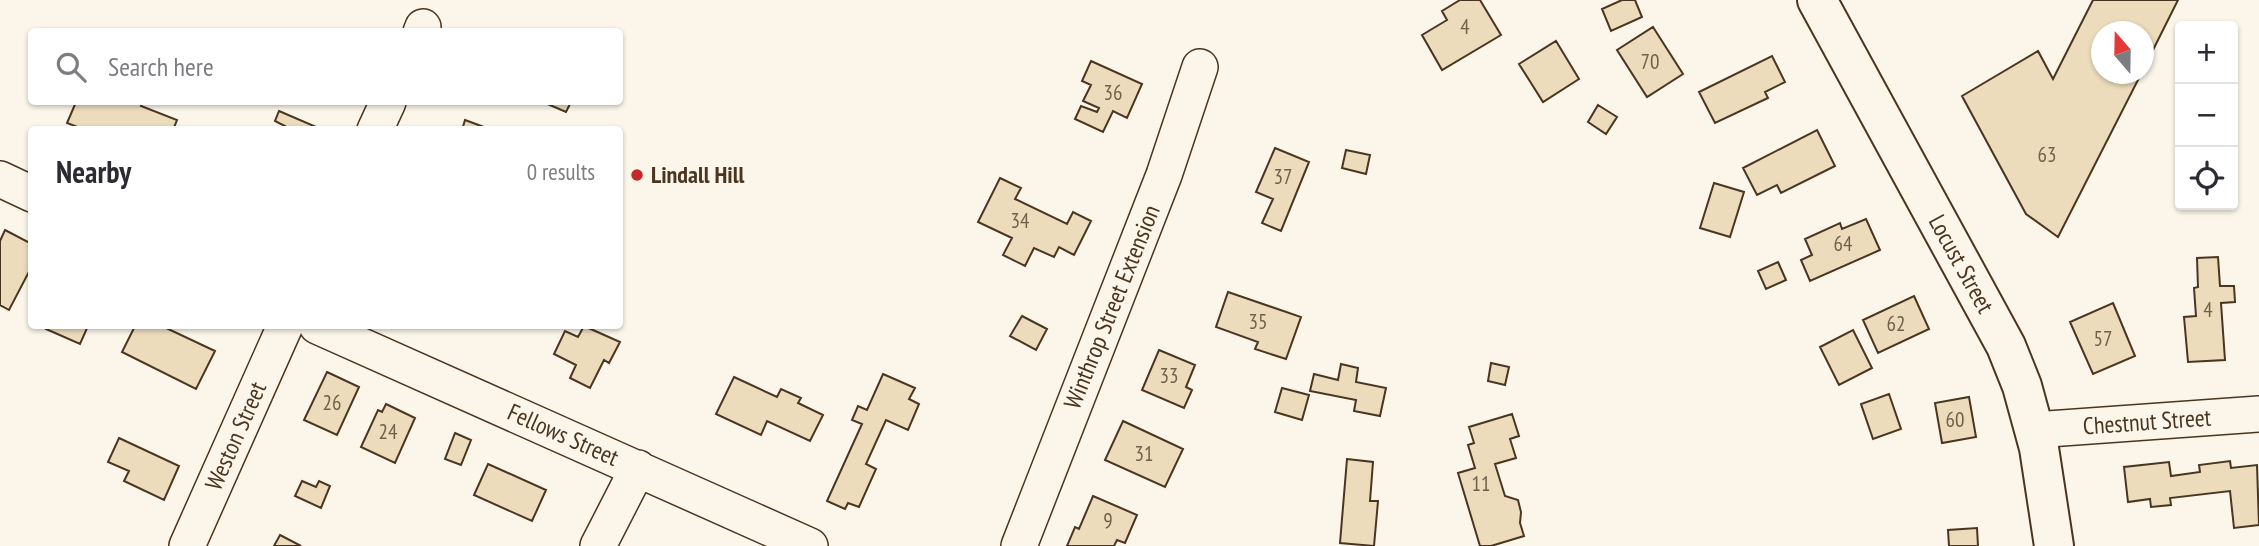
<!DOCTYPE html>
<html lang="en">
<head>
<meta charset="utf-8">
<style>
	:root { --surface:#fff; --page:#f2f2f3; --text:#2b2b33; --muted:#7c7c81; --line:#e1e1e2 }
	body { margin:0; font-family:"PT Sans Narrow",sans-serif; background:var(--page); color:var(--text) }
	.controls { position:absolute; right:21px; top:21px; display:grid; overflow:hidden; border-radius:7px; box-shadow:0 2px 5px #0004 }
	.controls button { width:63px; height:63px; display:grid; place-items:center; padding:0; border:0; border-bottom:2px solid var(--line); background:var(--surface); color:var(--text); font:35px sans-serif }
	.compass { position:absolute; left:2091px; top:21px; width:63px; height:63px; border-radius:50%; background:var(--surface); box-shadow:0 2px 5px #0004; rotate:340deg }
	.list { margin:0; padding:0; list-style:none }
	h2 { display:flex; justify-content:space-between; align-items:center; height:91px; margin:0; padding:0 28px; font-size:30px }
	h2 small { font-size:23px; font-weight:400; color:var(--muted) }
	.icon { flex:none; width:38px; height:38px; fill:none; stroke:currentColor; stroke-width:2; stroke-linecap:round; stroke-linejoin:round }
	.map { position:relative; flex:none; width:2259px; height:546px; overflow:hidden }
	.search { position:absolute; background:var(--surface); box-shadow:0 2px 5px #0004; left:28px; top:28px; width:595px; height:77px; display:flex; align-items:center; gap:18px; box-sizing:border-box; padding:0 24px; border-radius:7px; color:var(--muted); font-size:26px }
	.panel { position:absolute; background:var(--surface); box-shadow:0 2px 5px #0004; left:28px; top:126px; width:595px; height:203px; border-radius:7px }
	.map>svg:first-child { display:block }
</style>
</head>
<body>
<div class="map">
<svg width="2259" height="546" viewBox="0 0 2259 546">
	<rect width="100%" height="100%" fill="#fbf6e9"/>
	<path fill="#ecdcbc" stroke="#4a3520" stroke-width="2" d="M 1460,0 L 1480,0 L 1501,35 L 1442,70 L 1422,35 L 1447,20 L 1442,11 Z
		M 1622,0 L 1635,0 L 1642,17 L 1611,31 L 1602,9 Z
		M 2093,0 L 2178,0 L 2144,68 L 2144,32 L 2102,32 L 2102,74 L 2141,74 L 2058,237 L 2026,214 L 1962,96 L 2038,51 L 2053,79 Z
		M 1653,27 L 1683,74 L 1647,97 L 1617,50 Z
		M 1556,41 L 1579,79 L 1543,102 L 1519,64 Z
		M 1772,56 L 1785,82 L 1765,92 L 1768,98 L 1715,123 L 1699,92 Z
		M 1091,61 L 1142,84 L 1127,118 L 1113,111 L 1103,132 L 1075,119 L 1081,106 L 1097,112 L 1099,108 L 1083,101 L 1091,85 L 1082,81 Z
		M 76,102 L 143,102 L 141,106 L 177,120 L 173,130 L 85,130 L 67,123 Z
		M 543,102 L 571,102 L 566,112 Z
		M 1598,105 L 1617,117 L 1606,134 L 1588,122 Z
		M 279,111 L 321,129 L 320,130 L 284,130 L 285,126 L 275,121 Z
		M 465,120 L 492,130 L 462,130 Z
		M 1817,130 L 1835,166 L 1781,193 L 1777,185 L 1757,195 L 1743,168 Z
		M 1275,148 L 1309,162 L 1281,231 L 1262,223 L 1273,199 L 1256,192 Z
		M 1346,150 L 1370,155 L 1366,174 L 1342,168 Z
		M 1000,178 L 1021,188 L 1015,199 L 1067,224 L 1073,212 L 1091,221 L 1074,255 L 1059,247 L 1054,257 L 1034,248 L 1025,266 L 1003,255 L 1012,238 L 978,222 Z
		M 1714,183 L 1744,192 L 1730,237 L 1700,228 Z
		M 1866,219 L 1880,250 L 1810,281 L 1801,260 L 1812,255 L 1805,239 L 1840,223 L 1842,229 Z
		M 5,230 L 32,244 L 32,266 L 9,310 L 0,305 L 0,241 Z
		M 2218,257 L 2220,286 L 2234,286 L 2235,302 L 2221,303 L 2225,360 L 2188,362 L 2184,317 L 2196,316 L 2194,288 L 2198,287 L 2197,258 Z
		M 1778,262 L 1786,280 L 1766,289 L 1758,271 Z
		M 1228,292 L 1301,317 L 1286,359 L 1255,349 L 1258,342 L 1216,327 Z
		M 1914,296 L 1929,329 L 1878,353 L 1863,320 Z
		M 2113,303 L 2135,356 L 2093,374 L 2070,322 Z
		M 1022,316 L 1047,329 L 1036,350 L 1010,336 Z
		M 48,326 L 88,326 L 80,344 L 46,329 Z
		M 135,326 L 162,326 L 215,351 L 196,389 L 122,352 Z
		M 584,326 L 620,342 L 609,363 L 604,360 L 590,388 L 570,378 L 576,365 L 554,354 L 565,331 L 578,337 Z
		M 1853,330 L 1872,368 L 1839,385 L 1820,347 Z
		M 1159,350 L 1195,365 L 1186,387 L 1192,390 L 1184,408 L 1142,390 Z
		M 1491,363 L 1509,367 L 1505,385 L 1488,381 Z
		M 1341,364 L 1358,368 L 1356,382 L 1386,388 L 1380,416 L 1354,411 L 1356,400 L 1310,391 L 1314,374 L 1338,380 Z
		M 327,372 L 359,387 L 337,435 L 304,420 Z
		M 883,374 L 915,388 L 909,399 L 919,404 L 908,430 L 886,420 L 866,464 L 876,469 L 859,507 L 848,503 L 845,509 L 827,501 L 862,424 L 852,420 L 858,406 L 867,410 Z
		M 734,377 L 777,397 L 781,389 L 801,398 L 798,403 L 823,415 L 810,441 L 767,421 L 761,435 L 716,414 Z
		M 1282,388 L 1309,395 L 1302,420 L 1275,412 Z
		M 1889,394 L 1901,429 L 1873,439 L 1861,404 Z
		M 1969,397 L 1976,437 L 1942,443 L 1935,403 Z
		M 386,404 L 415,418 L 395,463 L 361,447 L 378,410 L 382,412 Z
		M 1512,414 L 1519,436 L 1510,439 L 1516,458 L 1495,464 L 1505,496 L 1518,500 L 1521,512 L 1520,523 L 1524,536 L 1491,546 L 1480,546 L 1458,473 L 1475,468 L 1468,445 L 1474,443 L 1469,427 Z
		M 1123,421 L 1183,449 L 1165,487 L 1105,460 Z
		M 455,433 L 471,440 L 461,465 L 445,459 Z
		M 119,438 L 179,466 L 164,500 L 124,481 L 129,471 L 108,462 Z
		M 1347,459 L 1373,462 L 1370,501 L 1378,501 L 1374,546 L 1340,543 Z
		M 2230,461 L 2231,468 L 2257,465 L 2259,525 L 2234,528 L 2230,491 L 2170,498 L 2171,505 L 2151,507 L 2150,499 L 2128,502 L 2124,467 L 2169,462 L 2171,476 L 2200,472 L 2199,465 Z
		M 488,464 L 546,490 L 532,521 L 474,495 Z
		M 302,481 L 316,487 L 319,481 L 330,486 L 321,508 L 295,496 Z
		M 1093,496 L 1137,515 L 1125,543 L 1117,540 L 1114,546 L 1067,546 L 1075,527 L 1079,529 Z
		M 1977,528 L 1978,546 L 1949,546 L 1948,530 Z
		M 280,535 L 301,546 L 274,546 Z"/>
	<g fill="none" stroke-linecap="round" stroke-linejoin="round">
		<g stroke="#4a3520" stroke-width="38">
			<path id="minor" d="M 421,32 L 423,27
				M 375,130 L 388,102
				M 0,179 L 32,194
				M 317,326 L 810,546
				M 2034,430 L 2259,414
				M 187,546 L 285,326
				M 598,546 L 638,468
				M 1019,546 L 1164,175 L 1200,67"/>
		</g>
		<g stroke="#4a3520" stroke-width="42">
			<path id="major" d="M 1817,0 L 2006,346 L 2022,386 L 2039,448 L 2054,546"/>
		</g>
		<use href="#minor" stroke="#fbf6e9" stroke-width="35"/>
		<use href="#major" stroke="#fbf6e9" stroke-width="38"/>
	</g>
	<circle fill="#c62828" stroke="#fbf6e9" stroke-width="2.5" cx="637" cy="175" r="7"/>
	<g text-anchor="middle" stroke-width="5" stroke-linejoin="round" paint-order="stroke">
		<g font-size="21" fill="#725f47">
			<text x="1465" y="34">4</text>
			<text x="1650" y="69">70</text>
			<text x="1113" y="100">36</text>
			<text x="2047" y="162">63</text>
			<text x="1283" y="184">37</text>
			<text x="1020" y="228">34</text>
			<text x="1843" y="251">64</text>
			<text x="2208" y="317">4</text>
			<text x="1258" y="329">35</text>
			<text x="1896" y="331">62</text>
			<text x="2103" y="346">57</text>
			<text x="1169" y="383">33</text>
			<text x="332" y="410">26</text>
			<text x="1955" y="427">60</text>
			<text x="388" y="439">24</text>
			<text x="1144" y="461">31</text>
			<text x="1481" y="491">11</text>
			<text x="1108" y="528">9</text>
		</g>
		<g font-size="24" font-weight="bold" fill="#4a3520" stroke="#fbf6e9" text-anchor="start">
			<text x="651" y="183">Lindall Hill</text>
		</g>
		<g font-size="24" fill="#4a3520" stroke="#fbf6e9">
			<text transform="translate(1961 264) rotate(61)" y="8">Locust Street</text>
			<text transform="translate(1112 307) rotate(-68)" y="8">Winthrop Street Extension</text>
			<text transform="translate(2147 422) rotate(-4)" y="8">Chestnut Street</text>
			<text transform="translate(563 435) rotate(24)" y="8">Fellows Street</text>
			<text transform="translate(236 436) rotate(-66)" y="8">Weston Street</text>
		</g>
	</g>
</svg>
<div class="controls">
<button>+</button>
<button>−</button>
<button><svg class="icon" aria-label="locate" viewBox="0 0 24 24"><circle cx="12" cy="12" r="6"/><path d="M12 2v4M12 18v4M2 12h4M18 12h4"/></svg></button>
</div>
<svg class="compass" viewBox="-18 -18 36 36"><path d="M0-13l5 13h-10z" fill="#e53935"/><path d="M0 13l5-13h-10z" fill="#7c7c81"/></svg>
<div class="search"><svg class="icon" aria-label="search" viewBox="0 0 24 24"><circle cx="10" cy="10" r="6"/><path d="M15 15l6 6"/></svg>Search here</div>
<section class="panel">
<h2>Nearby<small>0 results</small></h2>
<ul class="list">
</ul>
</section>
</div>
</body>
</html>
